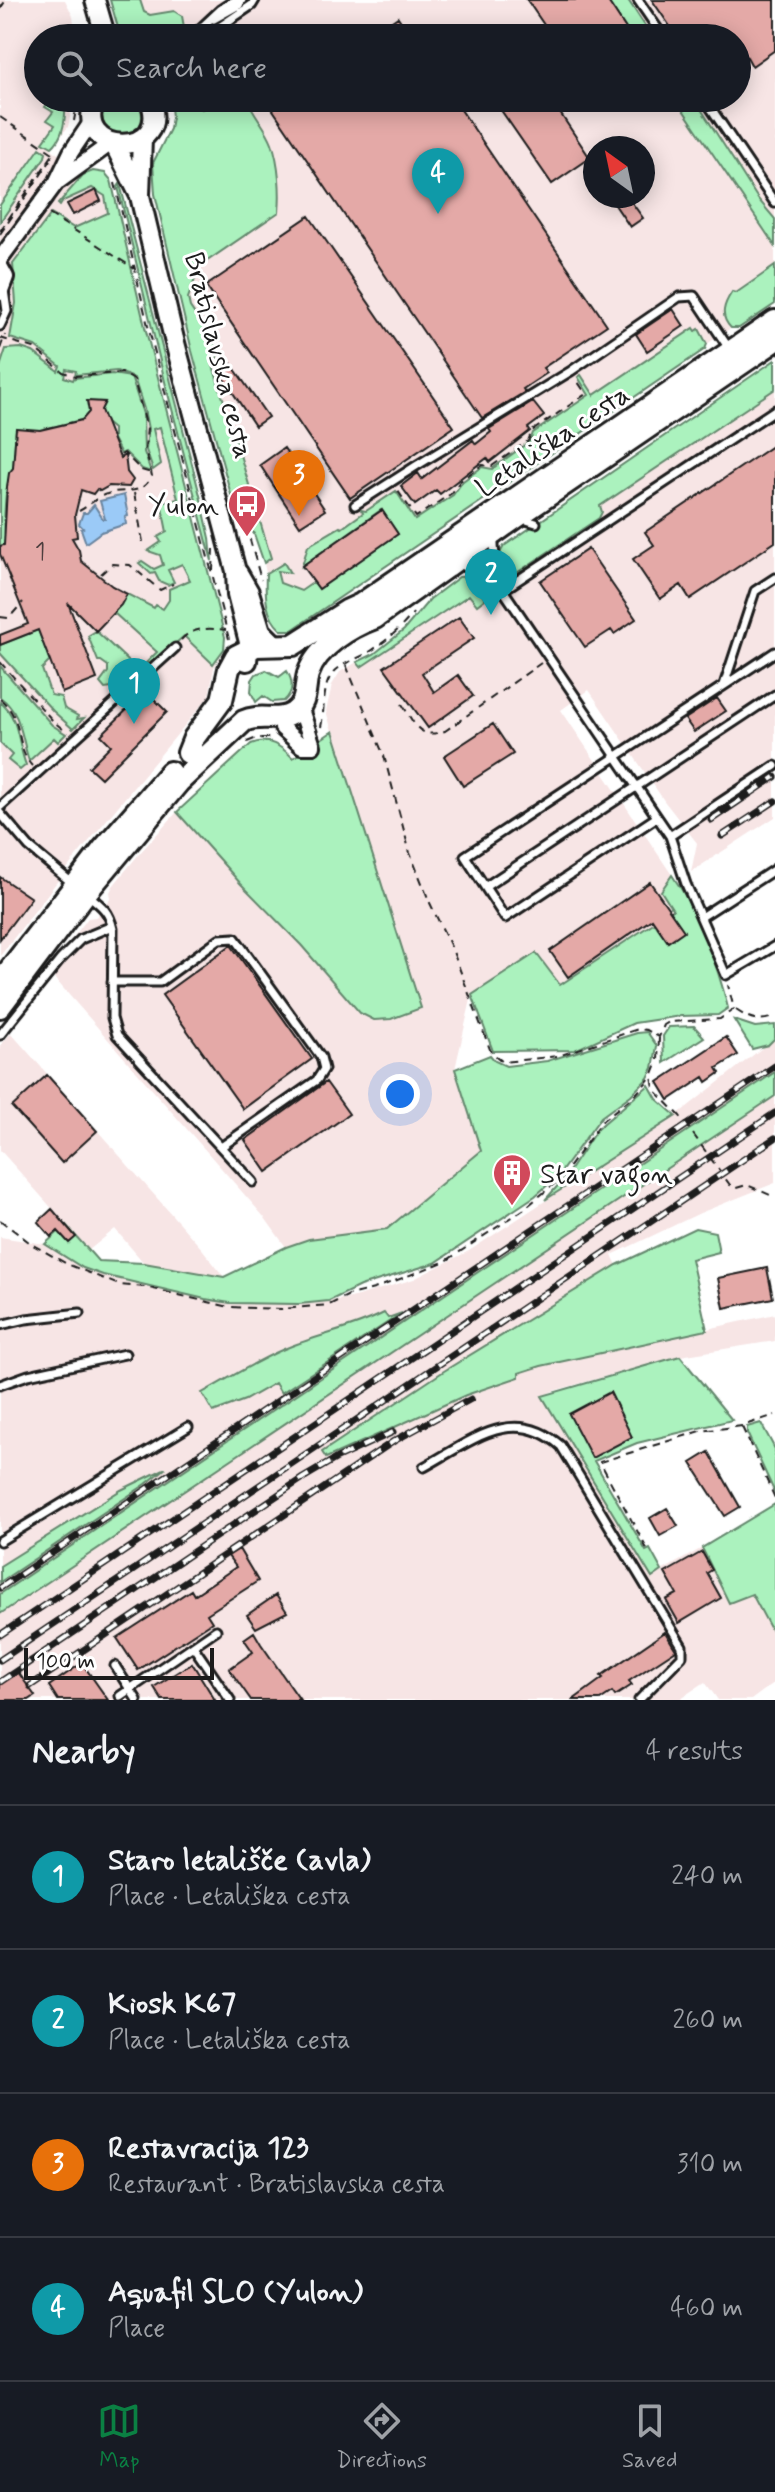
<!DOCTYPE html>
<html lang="en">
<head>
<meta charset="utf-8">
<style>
	:root { --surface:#171b24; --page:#242831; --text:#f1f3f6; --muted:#9ea1a6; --line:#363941; --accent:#0b8043 }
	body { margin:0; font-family:Mynerve,sans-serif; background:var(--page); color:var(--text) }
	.compass { position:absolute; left:583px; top:136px; width:72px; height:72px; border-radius:50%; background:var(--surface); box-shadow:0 4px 20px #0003; rotate:327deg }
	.scale { position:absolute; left:24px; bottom:20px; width:190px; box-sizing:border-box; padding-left:8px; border:4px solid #1c1c1c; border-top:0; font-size:22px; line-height:28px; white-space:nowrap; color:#1c1c1c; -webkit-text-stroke:6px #fff; paint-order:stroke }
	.you { position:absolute; left:400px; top:1094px; width:28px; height:28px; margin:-20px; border:6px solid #fff; border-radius:50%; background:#1a73e8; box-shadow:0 0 0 12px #1a73e833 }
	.badge { display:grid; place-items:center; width:52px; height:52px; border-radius:50%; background:var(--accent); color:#fff; font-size:26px; font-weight:700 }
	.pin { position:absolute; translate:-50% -66px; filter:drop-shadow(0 2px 4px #0008) }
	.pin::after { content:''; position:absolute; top:42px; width:28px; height:24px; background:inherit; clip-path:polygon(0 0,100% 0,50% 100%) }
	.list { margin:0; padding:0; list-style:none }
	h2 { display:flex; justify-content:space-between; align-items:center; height:104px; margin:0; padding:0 32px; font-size:34px }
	h2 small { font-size:26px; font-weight:400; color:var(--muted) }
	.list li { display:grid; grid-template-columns:52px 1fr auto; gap:24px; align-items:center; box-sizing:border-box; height:144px; padding:0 32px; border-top:2px solid var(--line) }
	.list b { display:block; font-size:30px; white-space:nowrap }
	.list p { margin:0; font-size:26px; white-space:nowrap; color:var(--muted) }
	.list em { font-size:26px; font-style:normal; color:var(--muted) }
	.icon { flex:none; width:44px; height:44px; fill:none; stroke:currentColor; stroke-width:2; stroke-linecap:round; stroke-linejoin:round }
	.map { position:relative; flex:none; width:775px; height:1700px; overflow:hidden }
	.search { position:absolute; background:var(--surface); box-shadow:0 4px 20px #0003; left:24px; right:24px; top:24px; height:88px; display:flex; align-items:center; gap:20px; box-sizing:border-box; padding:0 28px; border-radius:44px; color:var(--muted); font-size:30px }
	.sheet { height:680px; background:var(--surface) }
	nav { display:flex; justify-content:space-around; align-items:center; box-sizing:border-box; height:112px; border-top:2px solid var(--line); background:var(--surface); font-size:22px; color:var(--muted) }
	nav a { display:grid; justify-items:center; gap:4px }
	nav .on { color:var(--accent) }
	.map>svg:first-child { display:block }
</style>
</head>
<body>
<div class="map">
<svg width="775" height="1700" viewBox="0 0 775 1700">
	<rect width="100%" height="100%" fill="#fff"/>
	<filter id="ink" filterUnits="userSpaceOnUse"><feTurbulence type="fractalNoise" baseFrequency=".0125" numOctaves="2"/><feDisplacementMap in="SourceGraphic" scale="16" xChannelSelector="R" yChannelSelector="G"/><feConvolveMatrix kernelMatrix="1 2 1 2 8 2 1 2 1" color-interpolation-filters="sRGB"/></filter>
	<g filter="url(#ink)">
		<path fill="#f7e5e5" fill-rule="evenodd" d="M 0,0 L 65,0 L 73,16 L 76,38 L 38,38 L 38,98 L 74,98 L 68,127 L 51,148 L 83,175 L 101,171 L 111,180 L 145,327 L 225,637 L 224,649 L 214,668 L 209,696 L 76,857 L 0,956 Z
			M 140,0 L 775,0 L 775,266 L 736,293 L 726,322 L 731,328 L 707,344 L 699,329 L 696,331 L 693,328 L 594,395 L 581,375 L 578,377 L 589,395 L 533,433 L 530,441 L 492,469 L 481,467 L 463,481 L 453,495 L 398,534 L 301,591 L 280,583 L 277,571 L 288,573 L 284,563 L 266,574 L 264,563 L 271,558 L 213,365 L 220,350 L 194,314 L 188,298 L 201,265 L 279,212 L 278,168 L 271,141 L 253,112 L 247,98 L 737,98 L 737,38 L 177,38 L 184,27 L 179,13 L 169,11 L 150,15 L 144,12 ZM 595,148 L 643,148 L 643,196 L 595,196 Z
			M 775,389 L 775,817 L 691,872 L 697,843 L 665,802 L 589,690 L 561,710 L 672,875 L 661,891 L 673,910 L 560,985 L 472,995 L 455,1069 L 481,1151 L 387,1229 L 309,1239 L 286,1247 L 265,1218 L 48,971 L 88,918 L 96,917 L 111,898 L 110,892 L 113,886 L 139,854 L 177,812 L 237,755 L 251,744 L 265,742 L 279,746 L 293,758 L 332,731 L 326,711 L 332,685 L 340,672 L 357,662 L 361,667 L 469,595 L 477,604 L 485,599 L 469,575 L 500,553 L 511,573 L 523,558 Z
			M 11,1033 L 203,1250 L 224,1277 L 144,1263 L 115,1229 L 89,1250 L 0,1150 L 0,1046 Z
			M 775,1038 L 775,1072 L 0,1594 L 0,1582 L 146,1484 L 162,1470 L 121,1490 L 0,1566 L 0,1237 L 45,1244 L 61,1255 L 144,1285 L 230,1303 L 329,1301 L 351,1298 L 414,1279 L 469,1251 L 682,1111 Z
			M 775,1096 L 775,1183 L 700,1213 L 612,1255 L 617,1265 L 444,1371 L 326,1458 L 466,1395 L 518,1377 L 519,1373 L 541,1366 L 775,1314 L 775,1341 L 680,1356 L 553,1391 L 542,1396 L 651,1577 L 702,1548 L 729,1603 L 752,1594 L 775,1637 L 775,1682 L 751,1700 L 718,1700 L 705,1682 L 678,1700 L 0,1700 L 0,1614 Z"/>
		<path fill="#abf2be" stroke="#64876d" stroke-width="2" d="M 110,0 L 140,0 L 144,12 L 150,15 L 174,11 L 182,16 L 184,27 L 167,38 L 121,38 Z
			M 607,0 L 628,0 L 653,38 L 632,38 Z
			M102 116a20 20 0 1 1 40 0a20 20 0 1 1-40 0Z
			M 51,98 L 65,98 C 66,115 65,136 52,147 L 43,142 L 55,125 L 47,120 L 53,112 L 45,107 Z
			M 170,98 L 188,98 L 202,109 L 219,98 L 247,98 C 253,114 266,127 272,143 C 279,163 281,191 279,212 L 200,266 L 188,298 L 190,307 L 220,351 L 213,365 L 271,558 L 264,563 L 254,534 L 233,502 L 192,351 L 155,194 L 153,163 L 170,129 L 172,117 Z
			M 675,98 L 694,98 L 758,199 L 775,219 L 775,246 Z
			M 40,148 L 46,152 L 45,157 L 0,222 L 0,205 Z
			M 93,171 L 105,173 L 111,180 L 145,327 L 225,637 L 224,649 L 213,664 L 184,636 L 153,663 L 146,663 L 157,652 L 114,613 L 127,594 L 154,608 L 156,605 L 163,609 L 169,600 L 169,589 L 190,580 L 182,564 L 168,570 L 174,582 L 168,585 L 159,581 L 155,573 L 151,574 L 139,563 L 142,561 L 154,569 L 163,565 L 160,555 L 148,551 L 161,542 L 158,537 L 167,532 L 161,502 L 178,499 L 160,427 L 153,429 L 161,464 L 153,470 L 146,450 L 148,429 L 144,409 L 134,378 L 117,371 L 75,375 L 76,371 L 66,369 L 64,377 L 73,380 L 74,378 L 112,374 L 131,377 L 143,414 L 144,452 L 151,472 L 142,469 L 125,452 L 121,454 L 113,439 L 113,429 L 106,423 L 103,415 L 88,415 L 85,419 L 36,431 L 16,428 L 13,469 C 4,483 3,525 6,544 L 0,546 L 0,367 L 6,349 L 21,348 L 33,352 L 58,371 L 60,366 L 35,346 L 10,338 L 16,303 L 13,264 L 51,214 L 74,228 L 108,213 L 105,196 L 92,188 L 63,201 L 60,206 L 58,204 L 83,175 Z
			M 120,184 L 202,503 L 210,538 L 212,561 L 167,390 L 118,187 Z
			M 775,266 L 775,304 L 739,328 L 731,328 C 719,316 724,304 732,292 L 736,293 Z
			M 694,328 L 696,331 L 699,329 L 707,344 L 705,349 L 292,630 L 281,630 C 265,616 265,595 266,574 L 284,563 L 290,573 L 277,571 L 280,583 L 301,591 L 314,582 L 319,588 L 398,534 L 381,510 L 302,566 L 308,546 L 340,527 L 342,528 L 363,513 L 361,510 L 366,511 L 396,491 L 415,520 L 453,495 L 463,481 L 482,467 L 492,469 L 530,441 L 533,433 L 589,395 L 578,377 L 581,375 L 594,395 Z
			M 775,360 L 775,389 L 600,506 L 602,512 L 599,518 L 515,574 L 510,571 L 499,555 L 504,546 Z
			M 470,576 L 485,599 L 477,605 L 469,595 L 361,667 L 357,662 L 374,654 L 404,630 L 430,599 L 459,577 Z
			M 38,630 L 50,661 L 42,669 L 51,695 L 61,697 L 64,708 L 78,716 L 77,719 L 84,718 L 73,729 L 53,711 L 0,653 L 0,645 Z
			M 96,631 L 138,670 L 119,687 L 105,689 L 100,683 L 108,672 L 108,666 L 101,661 L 98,661 L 88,636 Z
			M 0,666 L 52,725 L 66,734 L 58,742 L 54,738 L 29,761 C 21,737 22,713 0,697 Z
			M 266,670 L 279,677 L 287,671 C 293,681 294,692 284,701 L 272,702 L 263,696 L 256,702 L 251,692 L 252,680 L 256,674 Z
			M 0,702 C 20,718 17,743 26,765 L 20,770 L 8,760 L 12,755 L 0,743 Z
			M 333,731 L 421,1008 L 391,1019 L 374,1020 L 360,1013 L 301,945 L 241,884 L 177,812 L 251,744 C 268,737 281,746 293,758 Z
			M 672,875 C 697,910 718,966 728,1008 L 718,1015 L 681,1016 L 634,1023 L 575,1050 L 493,1051 L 472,995 L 536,953 L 560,985 L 673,910 L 661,891 Z
			M 734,1020 L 755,1027 L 775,1025 L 775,1038 L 768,1045 L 752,1049 Z
			M 694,1026 L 704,1037 L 664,1063 L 663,1036 L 669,1027 Z
			M 647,1032 L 657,1046 L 653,1068 L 648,1078 L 631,1095 L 601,1117 L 558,1176 L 535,1196 L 435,1263 L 360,1286 L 329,1301 L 299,1304 L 230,1303 L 205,1299 L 103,1275 L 83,1268 L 45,1244 L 66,1225 L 98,1261 L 144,1263 L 224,1277 L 286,1247 L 309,1239 L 387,1229 L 481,1151 L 455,1069 L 490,1055 L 495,1061 L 506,1066 L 547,1061 L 637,1033 Z
			M 775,1072 L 775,1096 L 0,1614 L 0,1594 Z
			M 649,1085 L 657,1099 L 676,1116 L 545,1200 L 564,1179 L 597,1129 Z
			M 695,1228 L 715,1232 L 719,1252 L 691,1259 L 707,1330 L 541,1366 L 519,1373 L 519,1377 L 466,1395 L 326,1458 L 322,1452 L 444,1371 L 617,1265 Z
			M 384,1313 L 388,1318 L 402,1313 L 281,1393 L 275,1383 L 245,1400 L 213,1412 L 202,1393 C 229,1378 256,1361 284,1349 C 317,1335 353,1329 384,1313 Z
			M 680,1356 L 732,1420 L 637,1443 L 594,1461 L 646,1551 L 650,1549 L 662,1571 L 652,1578 L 542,1396 Z
			M 761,1423 L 775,1449 L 775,1493 L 747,1433 L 747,1427 Z
			M 166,1468 L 146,1484 L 0,1582 L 0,1566 L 121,1490 Z
			M 775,1504 L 775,1637 L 752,1594 L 729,1603 L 702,1548 Z"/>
		<path fill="#9bcaf7" stroke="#68849f" stroke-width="2" d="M 124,495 L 128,516 L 125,517 L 126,524 L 101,532 L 86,543 L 81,529 L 83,528 L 79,524 L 83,513 L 87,513 L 94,505 L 103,519 L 105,519 L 100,501 Z"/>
		<path fill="#e4a9a7" stroke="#1c1c1c" stroke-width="2" d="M 527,0 L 607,0 L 632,38 L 553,38 Z
			M 652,0 L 775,0 L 775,50 L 752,66 L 747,57 L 741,61 L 737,55 L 737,38 L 678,38 Z
			M 398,17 L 412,38 L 367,38 Z
			M 278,98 L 453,98 L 607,325 L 543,368 L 547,373 L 523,389 L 525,392 L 482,418 L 269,104 Z
			M 503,98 L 550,98 L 590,158 L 552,184 L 496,103 Z
			M 96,190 L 101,201 L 73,215 L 67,204 Z
			M 609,196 L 627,196 L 643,218 L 630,227 Z
			M 309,216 L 454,427 L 350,498 L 206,286 Z
			M 673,309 L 684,326 L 647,351 L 636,334 Z
			M 228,359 L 268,417 L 255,426 L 216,367 Z
			M 87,401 L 105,402 L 101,410 L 120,458 L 125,455 L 127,472 L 133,480 L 129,487 L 109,486 L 100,491 L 97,489 L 93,494 L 81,490 L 75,515 L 77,537 L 72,538 L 79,550 L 81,561 L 112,586 L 127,594 L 121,605 L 96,631 L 68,603 L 97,679 L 62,693 L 38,630 L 0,645 L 0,635 L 28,624 L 0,554 L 0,546 L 4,545 L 7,487 L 9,473 L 13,468 L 16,428 L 40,430 L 82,420 L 89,412 Z
			M 533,402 L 544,416 L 528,428 L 530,431 L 490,462 L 487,458 L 440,494 L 436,490 L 415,505 L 401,486 L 418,473 L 422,479 L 473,440 L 476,444 L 491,432 L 489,429 Z
			M 775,444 L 775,542 L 690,599 L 681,585 L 660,599 L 633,559 L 654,545 L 645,532 Z
			M 284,448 L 325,510 L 300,526 L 260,465 Z
			M 382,510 L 398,534 L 319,589 L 302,566 Z
			M 588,549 L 636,619 L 614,634 L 611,630 L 585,647 L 540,581 Z
			M 459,617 L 474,638 L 422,673 L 434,692 L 458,675 L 473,696 L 428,728 L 384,667 Z
			M 146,691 L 167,712 L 101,778 L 89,767 L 111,745 L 101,735 Z
			M 717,698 L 726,711 L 694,732 L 685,719 Z
			M 493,724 L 513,754 L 463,786 L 444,756 Z
			M 0,877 L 31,898 L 0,939 Z
			M 650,882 L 684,931 L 668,942 L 652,919 L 568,977 L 550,951 Z
			M 231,945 L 312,1059 L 243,1109 L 162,995 Z
			M 726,1037 L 738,1055 L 717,1068 L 720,1073 L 707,1082 L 704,1077 L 669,1100 L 658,1082 Z
			M 47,1075 L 97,1131 L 62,1163 L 12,1107 Z
			M 326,1082 L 349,1114 L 267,1172 L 245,1140 Z
			M 52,1209 L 76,1237 L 69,1243 L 58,1231 L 51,1237 L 38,1222 Z
			M 767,1268 L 773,1298 L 724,1308 L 718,1278 Z
			M 610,1392 L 632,1437 L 592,1458 L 569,1414 Z
			M 709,1452 L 740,1507 L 725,1516 L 691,1463 Z
			M 667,1508 L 678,1526 L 660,1536 L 650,1518 Z
			M 239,1549 L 258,1581 L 207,1614 L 212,1622 L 138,1670 L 117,1638 L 191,1590 L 194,1595 L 236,1567 L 228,1556 Z
			M 702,1552 L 712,1570 L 707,1573 L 721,1598 L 679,1623 L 666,1600 L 677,1594 L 665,1573 Z
			M 276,1595 L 287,1612 L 256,1628 L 247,1615 Z
			M 254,1632 L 261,1644 L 300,1700 L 251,1700 L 229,1669 L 253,1652 L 244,1639 Z
			M 665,1632 L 676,1650 L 629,1681 L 632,1685 L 615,1696 L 612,1692 L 600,1700 L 573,1700 L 603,1678 L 601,1676 Z
			M 82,1663 L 108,1700 L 58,1700 L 49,1686 Z
			M 192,1663 L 215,1700 L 162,1700 L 154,1687 Z
			M 18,1672 L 35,1696 L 29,1700 L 0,1700 L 0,1684 Z"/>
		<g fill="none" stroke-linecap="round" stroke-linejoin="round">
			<g stroke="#1c1c1c" stroke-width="13">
				<path id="service" d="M 638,0 L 664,38
					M 214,19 L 239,5 L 242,0
					M 196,33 L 218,28 L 252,5 L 255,0
					M 190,38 L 220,10 L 235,0
					M 704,98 L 775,203
					M 0,326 L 7,311 L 4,290
					M 355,505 L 416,466 L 571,371 L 679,297 L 694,296 L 730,350
					M 523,519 L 536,523
					M 494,539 C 493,556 499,568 499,584 L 670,836 L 686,884 L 726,975 L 775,946
					M 459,564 C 474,571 483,580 499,584
					M 503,590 L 775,410
					M 724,685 L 755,591 L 775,578
					M 0,807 L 175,648
					M 0,813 L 29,847 L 72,883
					M 657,817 L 505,918 L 465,856 L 775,652
					M 670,836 L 775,766
					M 485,887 L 775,695
					M 88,895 C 102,906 109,911 113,929 L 112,1018 L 117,1035 L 253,1182
					M 701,917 L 775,869
					M 112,982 L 160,982 L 219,939 L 235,938 L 321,1057 L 324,1069 L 317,1080 L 221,1147
					M 0,1035 L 61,959 L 81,939 L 112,926
					M 0,1325 L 26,1319 L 80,1313
					M 0,1385 L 28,1375 L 125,1354
					M 424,1467 C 470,1442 513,1404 561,1446 L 682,1646 L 682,1656 L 639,1700
					M 0,1541 L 188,1427
					M 193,1646 L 230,1700
					M 115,1666 L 137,1700
					M 120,1696 L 216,1630"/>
			</g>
			<g stroke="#1c1c1c" stroke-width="20">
				<path id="minor" d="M 59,181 L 111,143
					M 0,259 L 56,183 L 71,152 L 92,121
					M 0,266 L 6,277 L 0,293
					M 300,706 L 313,746
					M 282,728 L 302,746 L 313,746"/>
			</g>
			<g stroke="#1c1c1c" stroke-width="24">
				<path id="tertiary" d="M 95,0 L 106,38
					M 96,98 C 68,158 176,160 149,98
					M 114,144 L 140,196 L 174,339 L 236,571 L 237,595 L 249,642 L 247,661
					M 140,195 L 142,138
					M 238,573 L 249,592 L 261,631 L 275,645"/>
			</g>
			<g stroke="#1c1c1c" stroke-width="26">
				<path id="secondary" d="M 188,753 L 194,738 L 222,700 L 229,669 L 236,656 L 256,646 L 293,645 L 348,610 L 361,604 L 775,321
					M 0,982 L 103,849 L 170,772
					M 0,1007 L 86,893 L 179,782 L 244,721 C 260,713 278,723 293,713 C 308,703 304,689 308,674 C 317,647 350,627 375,618 L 517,517 L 775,341"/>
			</g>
			<path stroke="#1c1c1c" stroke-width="2" stroke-dasharray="8 6" stroke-linecap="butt" d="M 0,9 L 6,0
				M 0,117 L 53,153
				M 74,121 L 78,98
				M 115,183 L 148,326 L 229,639
				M 49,214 L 135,269
				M 0,231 L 54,153
				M 0,234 L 51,160
				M 0,338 L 34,348 L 63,372 L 75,376 L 122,373 L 134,380 L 147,428 L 145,449 L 152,476 C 140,498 125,487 107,494 C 96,497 89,506 79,511
				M 0,349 L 5,335
				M 121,455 L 124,453 L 141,470 L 151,473
				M 398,491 L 416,517 L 452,493 L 460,481 L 482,465 L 492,466 L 528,441 L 532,431 L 586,394 L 576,379
				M 134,493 L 143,542
				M 238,514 L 247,529 L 261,580
				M 213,570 L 214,549
				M 101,574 L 112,564 L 130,565 L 160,590 L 173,584
				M 0,617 L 9,618 L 23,602
				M 181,640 C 192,627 209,628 226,630
				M 0,662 L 54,722 L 68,733
				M 346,665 L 384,756 L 410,853 L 430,903 L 452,949 L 491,1052 L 503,1062 L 558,1056 L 638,1029 L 647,1030 L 659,1037 L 664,1025 L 669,1022 L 720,1019 L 734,1009 L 728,985
				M 0,699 C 25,719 14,746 32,766
				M 402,704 C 415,724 418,740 445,731 L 541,663
				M 321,727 C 324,714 323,698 327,684 C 334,663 356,661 371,651 C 387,640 402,628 413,613
				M 247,742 L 257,738 L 271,738
				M 736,1010 C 749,1019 760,1023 775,1016
				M 659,1038 L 658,1061 L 652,1076 L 654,1089 L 680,1116 L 730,1185 L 736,1188 L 747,1185 L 775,1197
				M 0,1220 L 33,1245 L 67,1264 L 119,1285 L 145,1287 L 229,1307 L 282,1309 L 329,1305 L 349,1295 L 374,1289 L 446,1261 L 523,1210 L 560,1179 L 603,1120 L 636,1094 L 652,1076
				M 742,1427 L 775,1498
				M 647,1549 L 600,1462 L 701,1431 L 742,1426 L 775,1415"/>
			<use href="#service" stroke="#fff" stroke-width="7"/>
			<use href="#minor" stroke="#fff" stroke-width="14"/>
			<use href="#tertiary" stroke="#fff" stroke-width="18"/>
			<use href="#secondary" stroke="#fff" stroke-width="20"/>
			<g stroke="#1c1c1c" stroke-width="7">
				<path id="rail" d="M 711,820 L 775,777
					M 722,836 L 775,801
					M 0,1588 L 775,1066
					M 0,1635 L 775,1113
					M 0,1660 L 775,1138
					M 0,1682 L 303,1478 L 337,1458 L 393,1432
					M 30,1686 L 394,1441 L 471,1399"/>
			</g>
			<use href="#rail" stroke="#fff" stroke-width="4" stroke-dasharray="12" stroke-linecap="butt"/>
		</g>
	</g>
	<defs>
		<g id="bus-pin" transform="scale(2)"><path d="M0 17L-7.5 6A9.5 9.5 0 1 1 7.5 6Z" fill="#d1495b" stroke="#fff"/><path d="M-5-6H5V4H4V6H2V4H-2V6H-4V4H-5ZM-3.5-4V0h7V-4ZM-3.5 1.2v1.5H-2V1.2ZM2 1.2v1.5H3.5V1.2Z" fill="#fff"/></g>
		<g id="building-pin" transform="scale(2)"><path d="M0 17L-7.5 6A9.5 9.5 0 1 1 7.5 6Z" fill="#d1495b" stroke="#fff"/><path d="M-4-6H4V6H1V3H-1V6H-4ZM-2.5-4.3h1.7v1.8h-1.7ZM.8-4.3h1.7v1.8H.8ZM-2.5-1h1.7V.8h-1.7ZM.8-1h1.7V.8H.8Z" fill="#fff"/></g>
	</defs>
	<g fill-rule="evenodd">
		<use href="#bus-pin" x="247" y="504"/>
		<use href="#building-pin" x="512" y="1173"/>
	</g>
	<g text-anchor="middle" stroke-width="6" stroke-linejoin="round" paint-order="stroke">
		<g font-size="24" fill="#4e3f3f">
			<text x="40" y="559">1</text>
		</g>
		<g font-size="28" fill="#1c1c1c" stroke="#fff">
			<text transform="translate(220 355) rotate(76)" y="10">Bratislavska cesta</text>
			<text transform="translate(552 440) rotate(-34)" y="10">Letališka cesta</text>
		</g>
		<g font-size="28" fill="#1c1c1c" stroke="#fff" text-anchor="end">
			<text x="219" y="514">Yulon</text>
			<text x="540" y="1183" text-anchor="start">Star vagon</text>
		</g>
	</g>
</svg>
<svg class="compass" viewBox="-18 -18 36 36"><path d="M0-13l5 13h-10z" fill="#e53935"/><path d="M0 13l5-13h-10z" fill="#9ea1a6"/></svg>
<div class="scale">100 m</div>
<div class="you"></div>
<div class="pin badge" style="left:134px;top:724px;background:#0f9aa8">1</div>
<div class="pin badge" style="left:491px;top:615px;background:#0f9aa8">2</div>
<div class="pin badge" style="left:299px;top:516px;background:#e8710a">3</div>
<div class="pin badge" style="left:438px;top:214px;background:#0f9aa8">4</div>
<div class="search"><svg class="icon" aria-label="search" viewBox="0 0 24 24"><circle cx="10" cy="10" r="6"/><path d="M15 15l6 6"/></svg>Search here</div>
</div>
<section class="sheet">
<h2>Nearby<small>4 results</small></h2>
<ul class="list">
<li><span class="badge" style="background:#0f9aa8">1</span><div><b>Staro letališče (avla)</b><p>Place · Letališka cesta</p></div><em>240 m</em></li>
<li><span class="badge" style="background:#0f9aa8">2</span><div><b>Kiosk K67</b><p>Place · Letališka cesta</p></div><em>260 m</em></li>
<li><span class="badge" style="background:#e8710a">3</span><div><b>Restavracija 123</b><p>Restaurant · Bratislavska cesta</p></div><em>310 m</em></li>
<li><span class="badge" style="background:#0f9aa8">4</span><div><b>Aquafil SLO (Yulon)</b><p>Place</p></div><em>460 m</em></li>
</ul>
</section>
<nav>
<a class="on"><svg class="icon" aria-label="map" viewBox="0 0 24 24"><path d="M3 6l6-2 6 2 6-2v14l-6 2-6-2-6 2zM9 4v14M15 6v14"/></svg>Map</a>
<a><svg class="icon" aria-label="directions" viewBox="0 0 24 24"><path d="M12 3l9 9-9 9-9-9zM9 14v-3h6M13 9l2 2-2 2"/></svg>Directions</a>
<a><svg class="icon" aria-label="saved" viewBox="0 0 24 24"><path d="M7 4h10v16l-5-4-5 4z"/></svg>Saved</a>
</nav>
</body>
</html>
